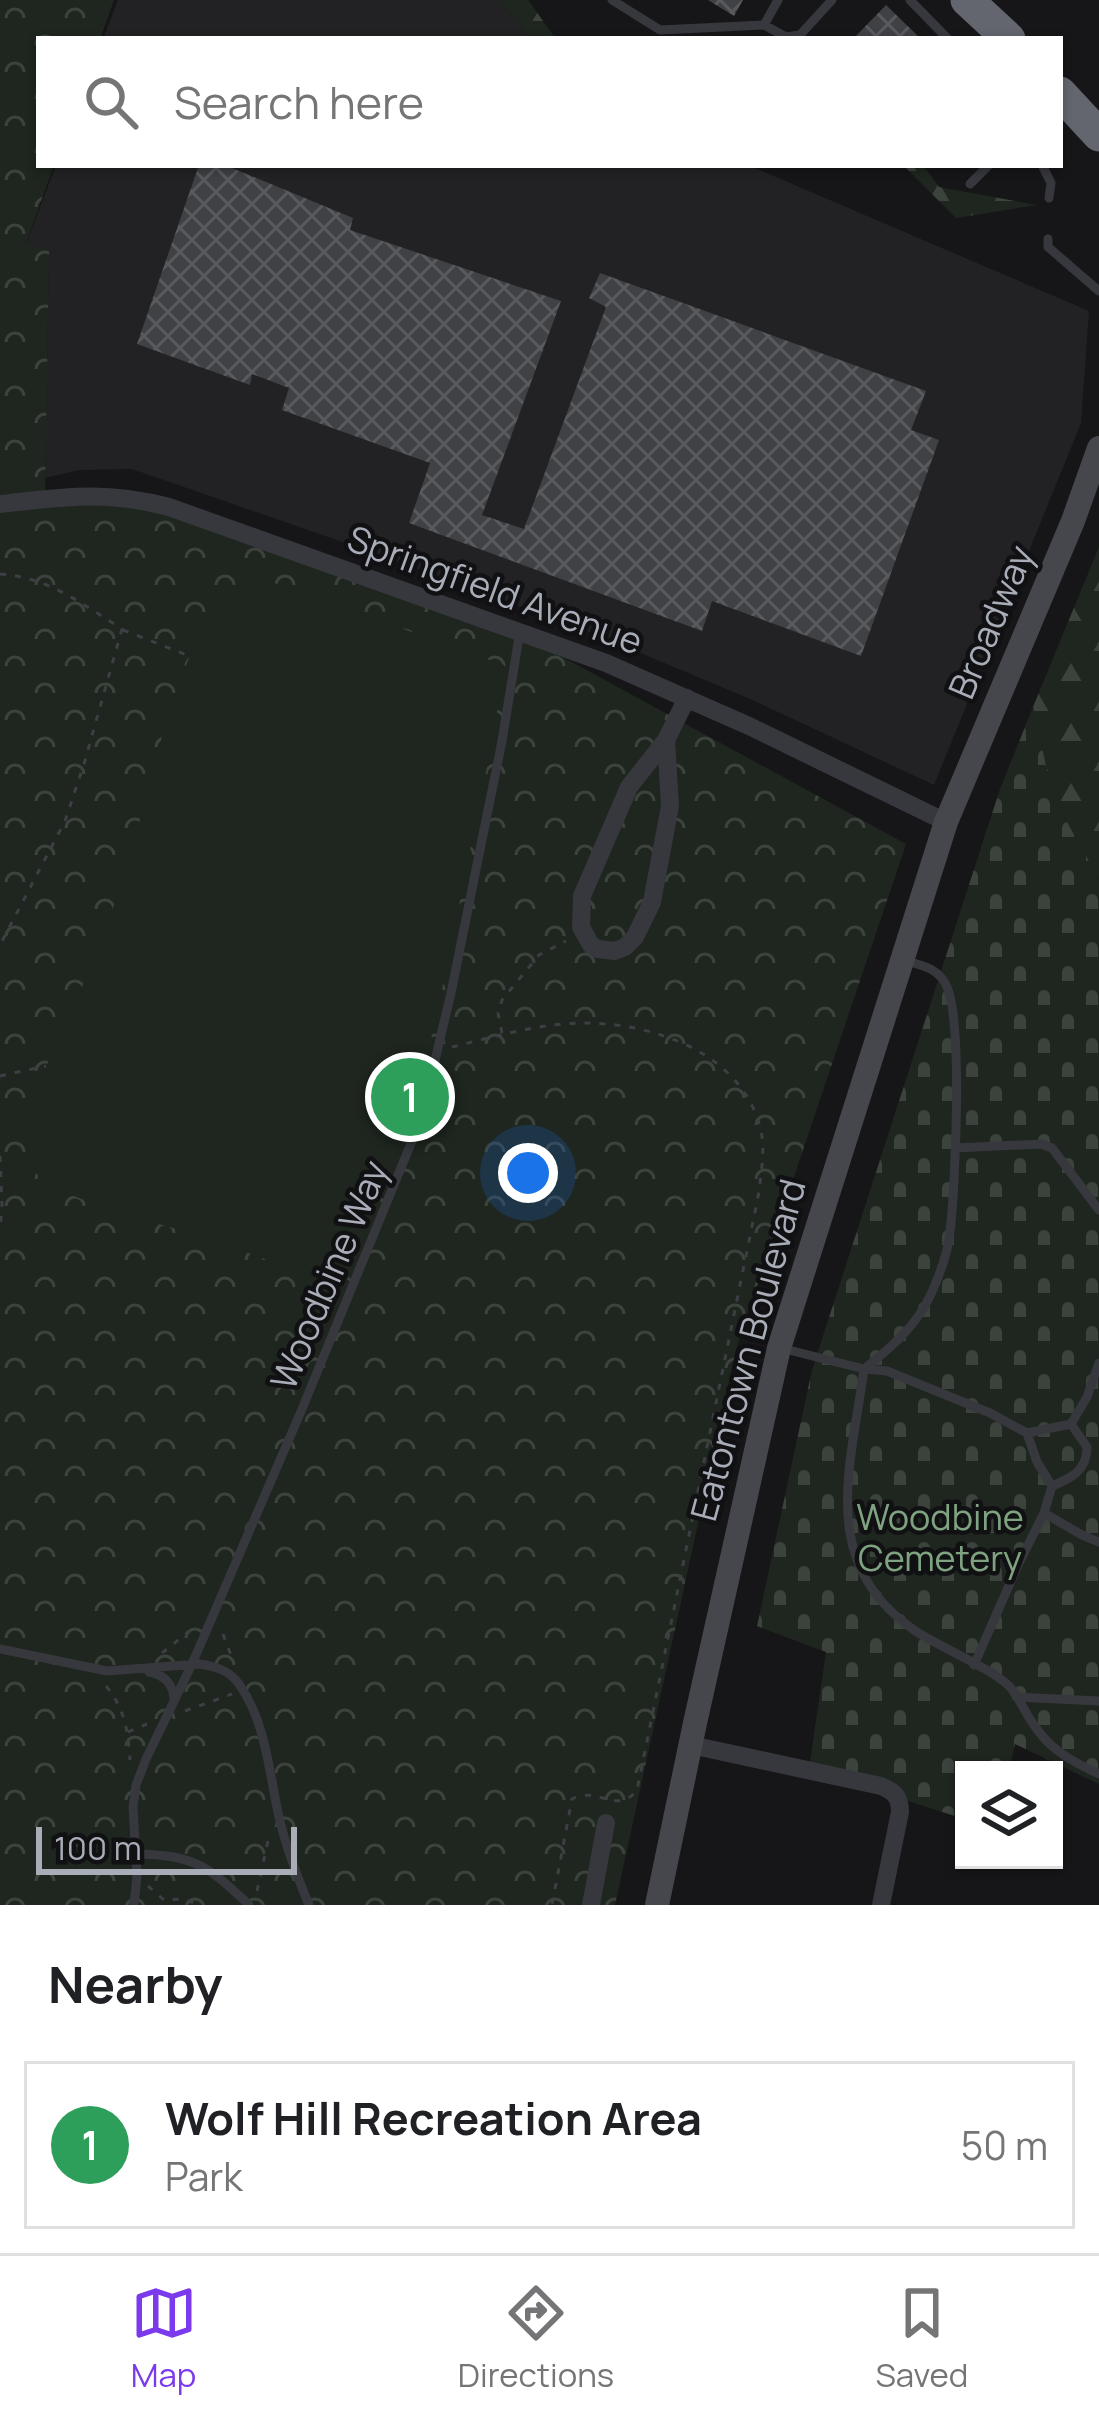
<!DOCTYPE html>
<html lang="en">
<head>
<meta charset="utf-8">
<style>
	:root { --surface:#fff; --page:#f6f6f6; --text:#202124; --muted:#757577; --line:#e0e0e0; --accent:#7c3aed }
	body { margin:0; font-family:Manrope,sans-serif; background:var(--page); color:var(--text) }
	.controls { position:absolute; right:36px; bottom:36px; display:grid; overflow:hidden; border-radius:0px; box-shadow:0 3px 9px #0004 }
	.controls button { width:108px; height:108px; display:grid; place-items:center; padding:0; border:0; border-bottom:3px solid var(--line); background:var(--surface); color:var(--text); font:60px sans-serif }
	.scale { position:absolute; left:36px; bottom:30px; width:261px; box-sizing:border-box; padding-left:12px; border:6px solid #a8adb8; border-top:0; font-size:33px; line-height:42px; white-space:nowrap; color:#a8adb8; -webkit-text-stroke:9px #111113; paint-order:stroke }
	.you { position:absolute; left:528px; top:1173px; width:42px; height:42px; margin:-30px; border:9px solid #fff; border-radius:50%; background:#1a73e8; box-shadow:0 0 0 18px #1a73e833 }
	.badge { display:grid; place-items:center; width:78px; height:78px; border-radius:50%; background:var(--accent); color:#fff; font-size:39px; font-weight:700 }
	.pin { position:absolute; translate:-50% -50%; border:6px solid #fff; box-shadow:0 3px 12px #0006 }
	.list { margin:0; padding:0; list-style:none }
	h2 { display:flex; justify-content:space-between; align-items:center; height:156px; margin:0; padding:0 48px; font-size:51px }
	h2 small { font-size:39px; font-weight:400; color:var(--muted) }
	.list li { display:grid; grid-template-columns:78px 1fr auto; gap:36px; align-items:center; box-sizing:border-box; height:168px; margin:0 24px 24px; padding:0 24px; border:3px solid var(--line); border-radius:0px }
	.list b { display:block; font-size:45px; white-space:nowrap }
	.list p { margin:0; font-size:39px; white-space:nowrap; color:var(--muted) }
	.list em { font-size:39px; font-style:normal; color:var(--muted) }
	.icon { flex:none; width:66px; height:66px; fill:none; stroke:currentColor; stroke-width:2; stroke-linecap:round; stroke-linejoin:round }
	.map { position:relative; flex:none; width:1099px; height:1905px; overflow:hidden }
	.search { position:absolute; background:var(--surface); box-shadow:0 3px 9px #0004; left:36px; right:36px; top:36px; height:132px; display:flex; align-items:center; gap:30px; box-sizing:border-box; padding:0 42px; border-radius:0px; color:var(--muted); font-size:45px }
	.sheet { height:348px; background:var(--surface) }
	nav { display:flex; justify-content:space-around; align-items:center; box-sizing:border-box; height:168px; border-top:3px solid var(--line); background:var(--surface); font-size:33px; color:var(--muted) }
	nav a { display:grid; justify-items:center; gap:6px }
	nav .on { color:var(--accent) }
	.map>svg:first-child { display:block }
</style>
</head>
<body>
<div class="map">
<svg width="1099" height="1905" viewBox="0 0 1099 1905">
	<defs>
		<pattern id="forest-firs" width="22" height="20" patternUnits="userSpaceOnUse" patternTransform="scale(3)"><rect width="22" height="20" fill="#1e261f"/><path d="M5 1l3.5 6h-7zM16 11l3.5 6h-7z" fill="#3c433d"/></pattern>
		<pattern id="cemetery-stones" width="16" height="16" patternUnits="userSpaceOnUse" patternTransform="scale(3)"><rect width="16" height="16" fill="#1e261f"/><path d="M2 7V4a2 2 0 0 1 4 0v3zM10 15v-3a2 2 0 0 1 4 0v3z" fill="#3c433d"/></pattern>
		<pattern id="park-crowns" width="20" height="18" patternUnits="userSpaceOnUse" patternTransform="scale(3)"><rect width="20" height="18" fill="#1e261f"/><path d="M2 6a3 3 0 1 1 6 0M12 15a3 3 0 1 1 6 0" fill="none" stroke="#3c433d"/></pattern>
		<pattern id="building-cross-hatch" width="8" height="8" patternUnits="userSpaceOnUse" patternTransform="scale(3)"><rect width="8" height="8" fill="#404145"/><path d="M0 0l8 8M0 8l8-8" fill="none" stroke="#595a5e"/></pattern>
	</defs>
	<rect width="100%" height="100%" fill="#161618"/>
	<path fill="#222225" d="M 118,0 L 498,0 L 533,39 L 103,39 Z
		M 56,165 L 748,165 L 1089,311 L 1081,423 L 934,785 L 748,698 L 600,636 L 380,555 L 132,469 L 79,470 L 45,478 L 49,251 L 26,244 Z"/>
	<path fill="url(#forest-firs)" d="M 498,0 L 528,0 L 556,39 L 533,39 Z
		M 903,165 L 923,165 L 939,187 L 1037,205 L 956,218 Z
		M 1099,547 L 1099,879 L 1053,797 L 1033,707 Z"/>
	<path fill="url(#cemetery-stones)" d="M 1033,707 L 1053,797 L 1099,879 L 1099,1784 L 1015,1744 L 1009,1770 L 964,1770 L 964,1819 L 809,1769 L 826,1652 L 757,1626 L 812,1370 L 1000,789 Z"/>
	<path fill="url(#park-crowns)" d="M 0,0 L 114,0 L 100,39 L 39,39 L 39,165 L 54,165 L 26,243 L 49,250 L 45,499 L 143,503 L 513,630 L 906,844 L 736,1349 L 615,1905 L 0,1905 Z"/>
	<path fill="#1e261f" d="M 249,574 L 504,665 L 493,737 L 440,999 L 415,1111 L 343,1290 C 298,1271 252,1254 206,1238 C 169,1225 58,1200 36,1173 C 23,1156 27,1132 31,1112 C 38,1078 55,1049 68,1019 C 85,982 99,946 113,908 C 149,812 161,693 216,606 C 225,593 237,584 249,574 Z"/>
	<path fill="url(#building-cross-hatch)" d="M 708,0 L 743,0 L 734,16 Z
		M 886,5 L 921,39 L 853,39 Z
		M 199,165 L 233,165 L 232,168 L 353,218 L 350,230 L 561,301 L 482,515 L 524,529 L 606,307 L 589,298 L 600,273 L 926,391 L 911,430 L 939,440 L 861,656 L 712,601 L 702,631 L 409,523 L 430,463 L 282,410 L 289,388 L 252,374 L 250,385 L 137,344 Z"/>
	<g fill="none" stroke-linecap="round" stroke-linejoin="round">
		<path stroke="#3d3f44" stroke-width="3" stroke-dasharray="6 9" stroke-linecap="butt" d="M 0,574 C 48,577 82,604 122,629 L 84,764 L 65,821 L 0,945
			M 123,630 L 192,657
			M 502,1033 L 498,1013 L 502,1000 L 539,955 L 566,941
			M 452,1047 C 493,1037 537,1024 580,1023 C 650,1022 740,1051 760,1127 C 766,1148 761,1171 759,1192 L 637,1790 C 617,1816 597,1785 572,1799 L 552,1905
			M 0,1076 L 46,1066
			M 0,1156 L 2,1204 L 0,1231
			M 223,1634 L 232,1658
			M 162,1653 L 192,1629
			M 106,1686 C 125,1709 128,1731 130,1760
			M 185,1711 L 232,1694
			M 128,1732 L 147,1724
			M 148,1886 L 164,1900 L 183,1899 L 200,1905
			M 257,1891 L 269,1836"/>
		<path stroke="#37383d" stroke-width="9" d="M 612,0 L 660,30 L 764,25 L 786,37 L 800,35 L 832,0
			M 910,0 L 948,39
			M 764,25 L 778,0
			M 1042,165 L 1051,183 L 1049,198
			M 970,184 L 989,165
			M 1048,239 L 1048,247 L 1099,291
			M 907,961 C 922,966 937,968 945,983 C 964,1014 955,1190 950,1232 C 948,1254 940,1274 931,1294 C 916,1327 891,1347 864,1369 C 851,1467 817,1563 914,1630 C 939,1647 991,1668 1009,1686 C 1019,1697 1025,1713 1034,1725 C 1050,1750 1073,1762 1099,1774
			M 955,1148 L 1041,1144 L 1052,1148 L 1099,1210
			M 781,1348 L 864,1369 L 887,1371 L 990,1413 L 1027,1433 L 1037,1462 L 1052,1486 L 1044,1513 L 1018,1565 L 974,1665
			M 1071,1424 L 1087,1397 L 1099,1363
			M 1027,1433 L 1071,1424 L 1087,1447 C 1087,1470 1072,1478 1052,1486
			M 1044,1513 L 1082,1535 L 1099,1542
			M 0,1649 L 107,1671 L 199,1664 C 214,1666 229,1670 239,1684 C 266,1722 269,1773 279,1817 C 286,1848 297,1876 309,1905
			M 149,1672 C 165,1675 174,1685 174,1701
			M 1016,1697 L 1099,1701
			M 135,1854 C 194,1855 207,1865 249,1905
			M 134,1905 L 137,1876 L 133,1807 L 136,1785 L 146,1759 L 192,1664 L 302,1409 L 421,1119 L 451,993 L 502,741 L 520,631"/>
		<path stroke="#37383d" stroke-width="18" d="M 0,504 C 63,497 106,490 169,507 L 606,663 L 749,726 L 946,822
			M 666,740 L 670,806 L 652,902 L 635,937 L 625,947 L 615,951 L 598,949 L 591,945 L 581,927 L 582,896 L 629,787 L 666,740 L 687,698
			M 691,1745 L 881,1786 C 895,1792 900,1797 900,1812 L 881,1905
			M 591,1905 L 606,1823"/>
		<path stroke="#45474d" stroke-width="24" d="M 657,1905 L 695,1723 L 779,1348 L 946,822 L 1073,521 L 1099,448"/>
		<path stroke="#63666e" stroke-width="33" d="M 967,0 L 1009,39
			M 1060,93 L 1099,135"/>
	</g>
	<g text-anchor="middle" stroke-width="9" stroke-linejoin="round" paint-order="stroke">
		<g font-size="36" fill="#a8adb8" stroke="#111113">
			<text transform="translate(495 590) rotate(20)" y="13">Springfield Avenue</text>
			<text transform="translate(991 622) rotate(-67)" y="13">Broadway</text>
			<text transform="translate(329 1275) rotate(-67)" y="13">Woodbine Way</text>
			<text transform="translate(748 1350) rotate(-75)" y="13">Eatontown Boulevard</text>
		</g>
		<g font-size="36" fill="#7fa381" stroke="#111113">
			<text x="940" y="1530">Woodbine<tspan x="940" dy="41">Cemetery</tspan></text>
		</g>
	</g>
</svg>
<div class="controls">
<button><svg class="icon" aria-label="layers" viewBox="0 0 24 24"><path d="M12 4l9 5-9 5-9-5zM3 14l9 5 9-5"/></svg></button>
</div>
<div class="scale">100 m</div>
<div class="you"></div>
<div class="pin badge" style="left:410px;top:1097px;background:#2e9e5b">1</div>
<div class="search"><svg class="icon" aria-label="search" viewBox="0 0 24 24"><circle cx="10" cy="10" r="6"/><path d="M15 15l6 6"/></svg>Search here</div>
</div>
<section class="sheet">
<h2>Nearby<small></small></h2>
<ul class="list">
<li><span class="badge" style="background:#2e9e5b">1</span><div><b>Wolf Hill Recreation Area</b><p>Park</p></div><em>50 m</em></li>
</ul>
</section>
<nav>
<a class="on"><svg class="icon" aria-label="map" viewBox="0 0 24 24"><path d="M3 6l6-2 6 2 6-2v14l-6 2-6-2-6 2zM9 4v14M15 6v14"/></svg>Map</a>
<a><svg class="icon" aria-label="directions" viewBox="0 0 24 24"><path d="M12 3l9 9-9 9-9-9zM9 14v-3h6M13 9l2 2-2 2"/></svg>Directions</a>
<a><svg class="icon" aria-label="saved" viewBox="0 0 24 24"><path d="M7 4h10v16l-5-4-5 4z"/></svg>Saved</a>
</nav>
</body>
</html>
